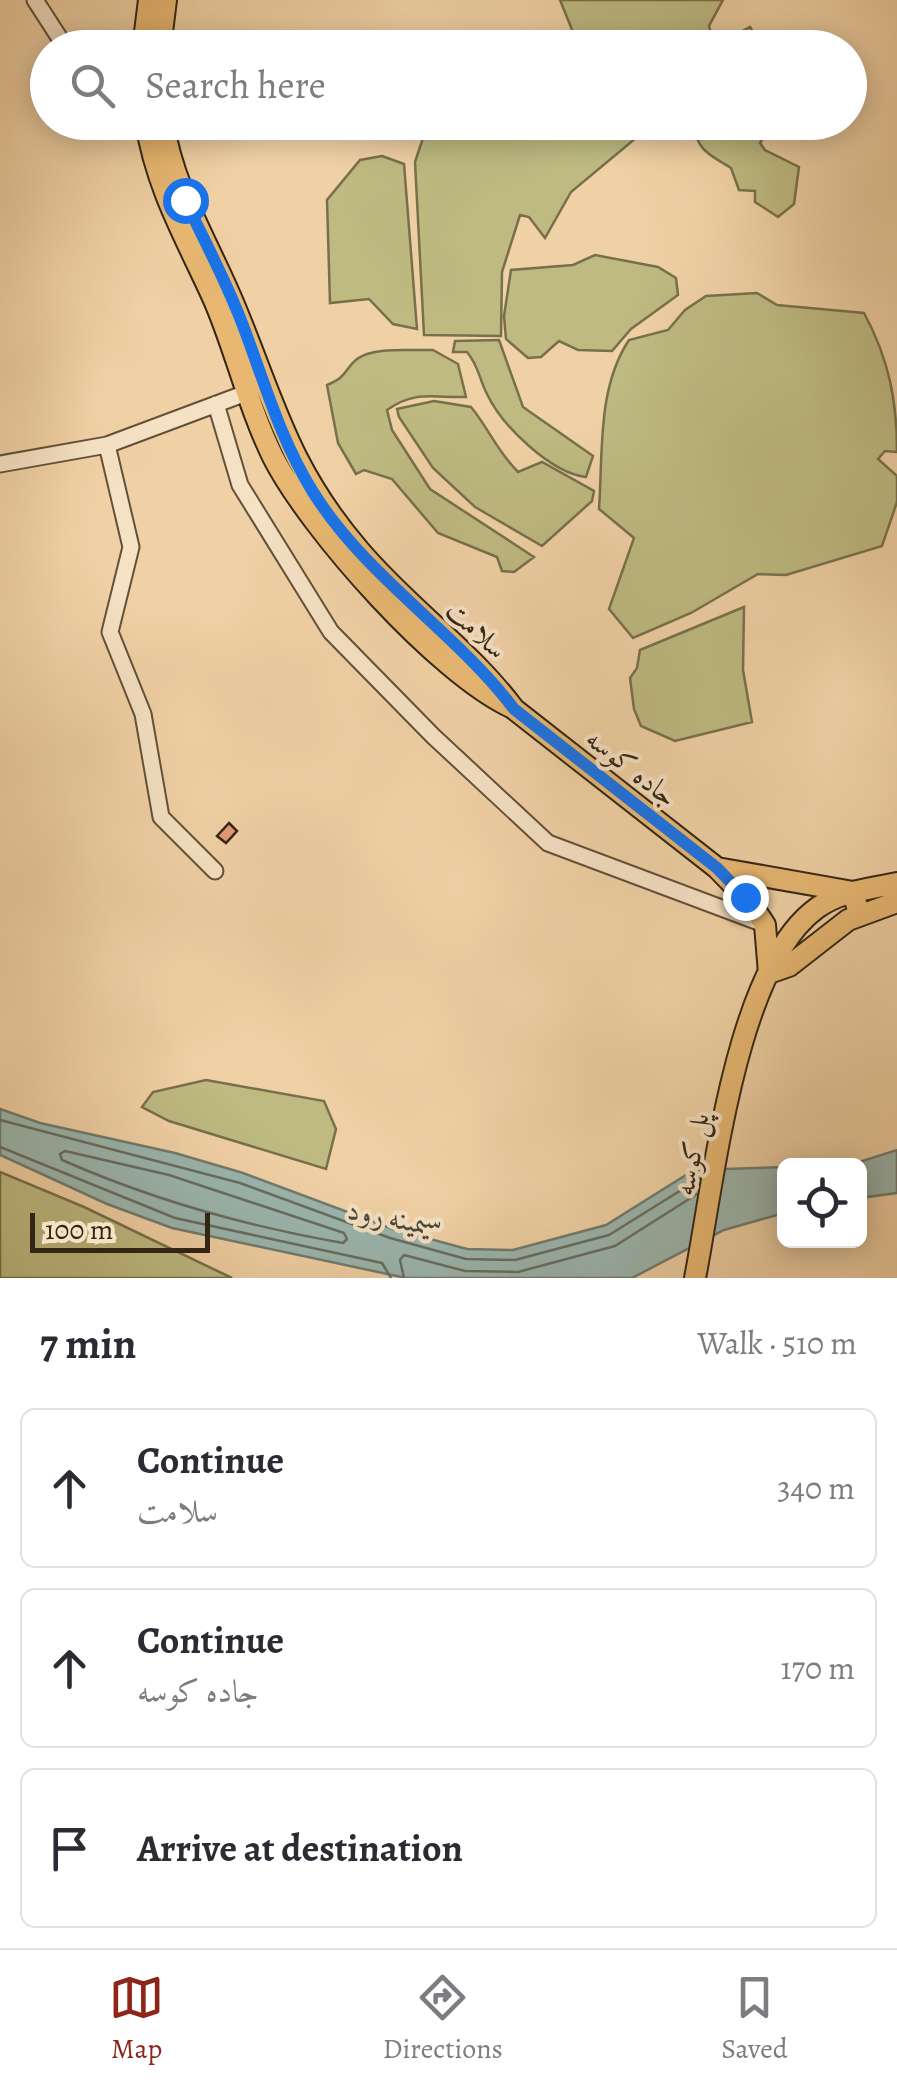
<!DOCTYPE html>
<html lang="en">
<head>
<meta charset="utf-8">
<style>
	:root { --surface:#fff; --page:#f7f7f7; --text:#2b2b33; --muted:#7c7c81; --line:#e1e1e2; --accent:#8f2418 }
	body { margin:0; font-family:Alegreya,Amiri,serif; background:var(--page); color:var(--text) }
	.controls { position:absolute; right:30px; bottom:30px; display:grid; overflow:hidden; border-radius:15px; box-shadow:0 5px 25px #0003 }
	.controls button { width:90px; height:90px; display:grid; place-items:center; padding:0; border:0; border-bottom:2px solid var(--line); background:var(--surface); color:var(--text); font:50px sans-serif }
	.scale { position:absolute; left:30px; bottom:25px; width:180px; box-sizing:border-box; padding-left:10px; border:5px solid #332615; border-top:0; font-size:28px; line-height:35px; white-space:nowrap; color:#332615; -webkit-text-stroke:8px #f5e1c4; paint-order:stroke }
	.stop { position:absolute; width:30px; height:30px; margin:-22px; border:8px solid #1a73e8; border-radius:50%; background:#fff }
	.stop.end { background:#1a73e8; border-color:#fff; box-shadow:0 2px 10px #0008 }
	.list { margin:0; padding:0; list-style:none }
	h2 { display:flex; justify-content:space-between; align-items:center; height:130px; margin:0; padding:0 40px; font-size:42px }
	h2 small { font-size:32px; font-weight:400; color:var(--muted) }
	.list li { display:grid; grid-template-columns:65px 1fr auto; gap:30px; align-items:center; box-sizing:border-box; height:160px; margin:0 20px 20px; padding:0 20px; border:2px solid var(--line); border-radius:15px }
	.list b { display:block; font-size:38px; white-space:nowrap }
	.list p { margin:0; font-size:32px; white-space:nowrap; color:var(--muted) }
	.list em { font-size:32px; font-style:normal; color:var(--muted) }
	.icon { flex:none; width:55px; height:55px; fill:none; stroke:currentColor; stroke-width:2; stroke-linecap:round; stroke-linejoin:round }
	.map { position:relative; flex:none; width:897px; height:1278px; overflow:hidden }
	.search { position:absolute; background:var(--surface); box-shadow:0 5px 25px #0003; left:30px; right:30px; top:30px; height:110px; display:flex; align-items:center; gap:25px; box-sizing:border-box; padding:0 35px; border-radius:55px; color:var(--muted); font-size:38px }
	.sheet { height:670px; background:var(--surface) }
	nav { display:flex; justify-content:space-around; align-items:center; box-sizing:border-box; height:140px; border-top:2px solid var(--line); background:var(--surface); font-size:28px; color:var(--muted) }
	nav a { display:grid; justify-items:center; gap:5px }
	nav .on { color:var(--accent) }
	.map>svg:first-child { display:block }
</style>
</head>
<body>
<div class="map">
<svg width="897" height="1278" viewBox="0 0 897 1278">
	<rect width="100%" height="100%" fill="#f0d1a5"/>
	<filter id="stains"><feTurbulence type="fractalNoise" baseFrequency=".002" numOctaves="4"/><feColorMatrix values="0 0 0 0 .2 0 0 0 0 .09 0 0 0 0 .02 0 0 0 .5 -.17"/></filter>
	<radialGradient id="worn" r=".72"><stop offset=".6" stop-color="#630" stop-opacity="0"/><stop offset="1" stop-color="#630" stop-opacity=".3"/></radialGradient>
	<path fill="#beba82" stroke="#78704c" stroke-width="2.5" d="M 560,0 L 723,0 L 709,26 L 713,39 L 724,41 L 750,27 L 762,47 L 579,47 Z
		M 642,122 L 648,128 L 571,192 L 545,238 L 529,217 L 520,215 L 502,272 L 501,336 L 424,335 L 415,162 L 428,123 Z
		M 692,123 L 773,123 L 760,143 L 765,150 L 799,167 L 794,204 L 778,217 L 755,202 L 755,191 L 739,190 L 731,168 C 707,153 699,152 692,123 Z
		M 382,156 L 404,164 L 417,329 L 393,324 L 369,299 L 330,303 L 327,200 L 360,160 Z
		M 595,255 L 658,267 L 676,278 L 678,295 L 631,329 L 612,351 L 578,350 L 559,341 L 541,357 L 528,358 L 506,339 L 504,316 L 511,270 L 573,265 Z
		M 757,293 L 777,305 L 864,313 C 889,359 897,401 897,452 L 885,451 L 878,459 L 897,476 L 897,502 L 882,546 L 786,575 L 758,574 L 691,613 L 633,638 L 609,609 L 634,538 L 599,509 C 603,453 597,388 629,340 L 668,330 L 685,310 L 706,296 Z
		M 499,340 L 523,407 L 593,456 L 586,477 C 551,473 502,426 487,394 C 479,379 479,366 467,352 L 453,352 L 455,341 Z
		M 433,350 L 458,364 L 466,397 C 434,398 415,390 387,410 L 392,430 L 430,489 L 534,557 L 514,572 L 502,571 L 497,557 L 438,533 L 392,479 L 364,470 L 356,474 L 338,443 L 327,385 C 348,377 344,369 357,359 C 374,346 413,351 433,350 Z
		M 434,401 L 471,407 C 489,429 497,451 518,472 L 542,462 L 594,491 L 592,501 L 542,546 L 475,507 L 433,468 L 399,417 L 397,409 Z
		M 744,607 L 743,670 L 752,722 L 675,741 L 641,726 L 634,709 L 630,678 L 637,668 L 640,650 Z
		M 206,1080 L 324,1101 L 336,1129 L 326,1169 L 169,1121 L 142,1107 L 153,1092 Z
		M 0,1172 L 84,1207 L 232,1278 L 0,1278 Z"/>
	<path fill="#9bb6ae" stroke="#717c71" stroke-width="2.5" d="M 0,1109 L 40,1123 L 175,1153 L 243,1173 L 393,1229 L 467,1249 L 513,1250 L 606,1225 L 694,1170 L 784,1167 L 784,1213 L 724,1230 L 632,1278 L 406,1278 L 172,1228 L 107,1204 L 0,1155 Z
		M 897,1150 L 897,1193 L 860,1198 L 860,1166 L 850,1165 Z"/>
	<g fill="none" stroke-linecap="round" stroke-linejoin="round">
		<path stroke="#676e62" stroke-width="2.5" d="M 0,1120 L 240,1183 L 390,1238 L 466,1259 L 515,1260 L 609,1235 L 699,1179
			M 0,1147 L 175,1218 L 382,1263 L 391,1278
			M 65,1151 L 169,1175 L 344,1233 L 347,1239 L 343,1243 C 245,1226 153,1200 62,1160 L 60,1154 Z
			M 404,1278 L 400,1260 L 404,1255 L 465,1271 L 518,1272 L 615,1246 L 697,1194"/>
	</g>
	<path fill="#e49b76" stroke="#332615" stroke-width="2.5" d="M 229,823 L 237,831 L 226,843 L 217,836 Z"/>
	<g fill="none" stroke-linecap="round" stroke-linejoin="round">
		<g stroke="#625139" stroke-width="19">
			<path id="minor" d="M 35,0 L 66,48
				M 216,404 L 240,485 L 331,632 L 433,736 L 548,843 L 764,924
				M 107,445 L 131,547 L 110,632 L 143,714 L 161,817 L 215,871
				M 0,464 L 107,445 L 246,393"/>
		</g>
		<g stroke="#332615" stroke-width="24">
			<path id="major" d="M 143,48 L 149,0
				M 160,48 L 166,0
				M 146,122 C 156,188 187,240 214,300 C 236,351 248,406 273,457 C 310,530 439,675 513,708
				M 163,122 C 173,187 207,241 232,300 C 274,399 286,465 359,550 C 407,607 470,650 514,709 L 717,868 L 749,901 L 765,925 L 769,973
				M 717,868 L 853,892 L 859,914
				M 769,973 L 789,966 L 848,920 L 897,902
				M 695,1278 C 714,1182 735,967 817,908 C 840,891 870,889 897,883"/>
		</g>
		<use href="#minor" stroke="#f5e1c4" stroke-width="15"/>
		<use href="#major" stroke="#e8b872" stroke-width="20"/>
	</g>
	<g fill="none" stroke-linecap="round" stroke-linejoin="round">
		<path stroke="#1a73e8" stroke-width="12" d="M 185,200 C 207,246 231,291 248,339 C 267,391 283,444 313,492 C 366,577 455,631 514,709 L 717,868 L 745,897"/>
	</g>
	<g text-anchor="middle" stroke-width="8" stroke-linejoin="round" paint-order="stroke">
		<g font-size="28" fill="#332615" stroke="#f5e1c4">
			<text transform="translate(477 629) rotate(43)" y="10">سلامت</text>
			<text transform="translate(632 767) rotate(38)" y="10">جاده کوسه</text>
			<text transform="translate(691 1154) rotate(-79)" y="10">پل کوسه</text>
		</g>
		<g font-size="30" font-style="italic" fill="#4d4a3b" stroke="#f5e1c4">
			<text transform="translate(396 1218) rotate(11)" y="10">سیمینه رود</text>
		</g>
	</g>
	<rect width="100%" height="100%" filter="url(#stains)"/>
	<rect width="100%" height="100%" fill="url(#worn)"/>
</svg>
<div class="controls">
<button><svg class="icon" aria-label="locate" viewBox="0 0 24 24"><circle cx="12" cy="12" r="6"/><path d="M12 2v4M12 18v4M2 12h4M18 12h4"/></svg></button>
</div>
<div class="scale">100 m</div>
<div class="stop" style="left:185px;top:200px"></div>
<div class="stop end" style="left:745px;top:897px"></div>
<div class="search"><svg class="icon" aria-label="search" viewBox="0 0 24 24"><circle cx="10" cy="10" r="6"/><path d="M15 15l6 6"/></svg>Search here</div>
</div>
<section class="sheet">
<h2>7 min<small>Walk · 510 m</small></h2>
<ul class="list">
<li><svg class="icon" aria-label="ahead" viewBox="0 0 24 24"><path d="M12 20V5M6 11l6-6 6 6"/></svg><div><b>Continue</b><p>سلامت</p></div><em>340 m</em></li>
<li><svg class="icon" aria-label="ahead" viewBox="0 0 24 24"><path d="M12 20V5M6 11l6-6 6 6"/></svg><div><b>Continue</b><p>جاده کوسه</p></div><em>170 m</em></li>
<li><svg class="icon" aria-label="arrive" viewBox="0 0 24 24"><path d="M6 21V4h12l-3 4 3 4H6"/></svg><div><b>Arrive at destination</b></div></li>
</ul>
</section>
<nav>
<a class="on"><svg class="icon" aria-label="map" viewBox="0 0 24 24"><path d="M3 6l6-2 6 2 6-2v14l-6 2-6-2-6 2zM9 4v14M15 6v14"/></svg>Map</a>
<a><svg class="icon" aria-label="directions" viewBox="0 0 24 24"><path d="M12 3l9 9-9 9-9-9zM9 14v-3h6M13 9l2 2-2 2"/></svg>Directions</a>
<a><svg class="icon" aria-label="saved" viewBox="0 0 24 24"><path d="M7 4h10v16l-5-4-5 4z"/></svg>Saved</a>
</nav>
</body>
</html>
